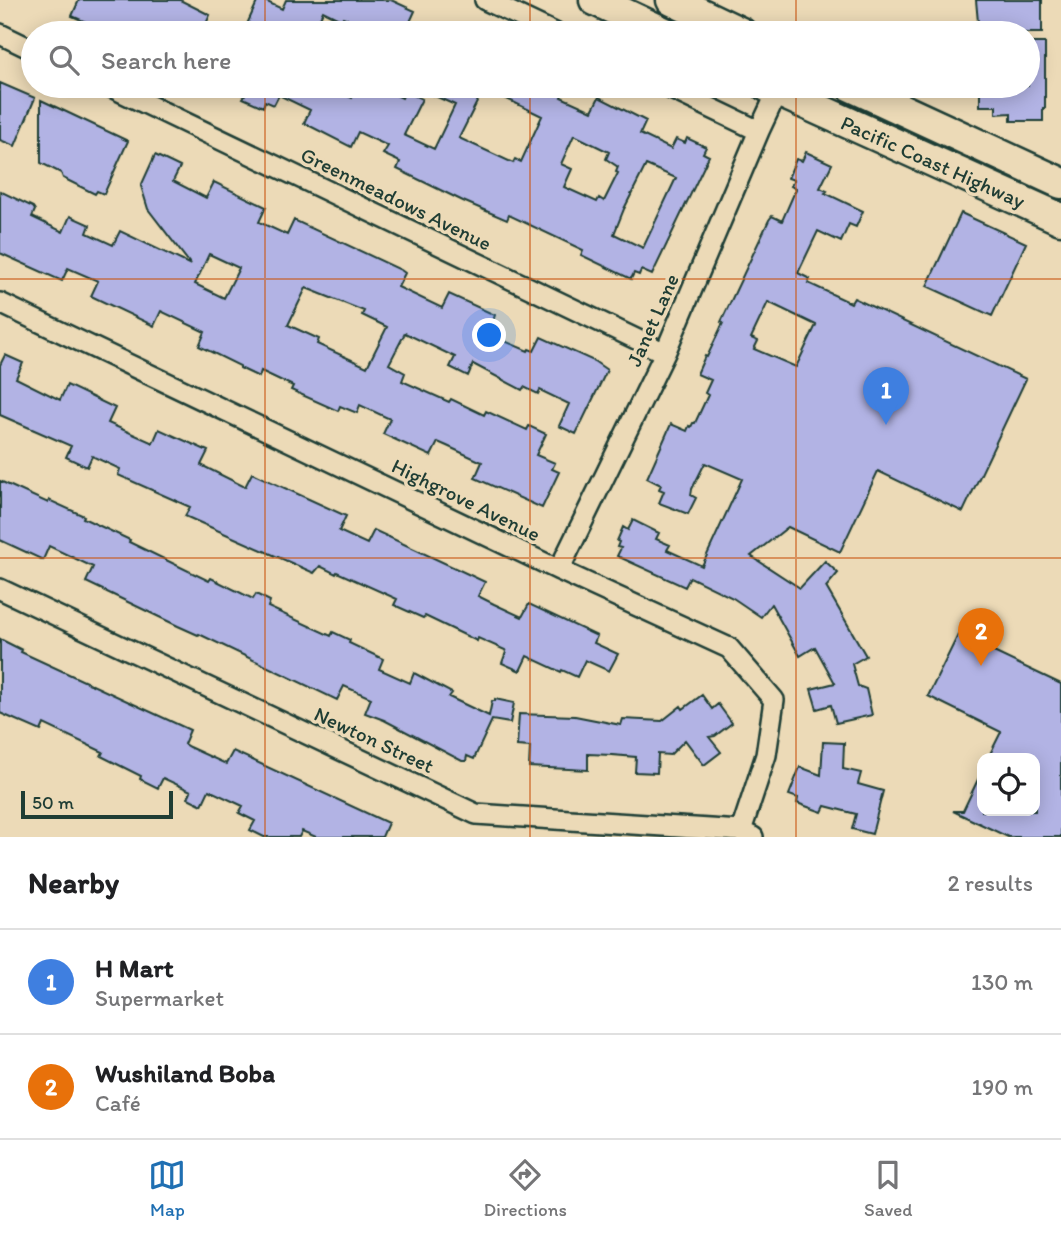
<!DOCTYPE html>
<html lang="en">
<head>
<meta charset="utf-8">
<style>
	:root { --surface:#fff; --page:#f6f6f6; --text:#202124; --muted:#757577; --line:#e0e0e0; --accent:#1f6fb2 }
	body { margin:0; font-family:Itim,sans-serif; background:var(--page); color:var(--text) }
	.controls { position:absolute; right:21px; bottom:21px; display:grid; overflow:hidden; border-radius:14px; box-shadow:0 4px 18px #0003 }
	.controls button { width:63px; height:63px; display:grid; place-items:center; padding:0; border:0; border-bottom:2px solid var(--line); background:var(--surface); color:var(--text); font:35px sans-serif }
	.scale { position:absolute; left:21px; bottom:18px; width:152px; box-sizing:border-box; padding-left:7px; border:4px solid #1f3d34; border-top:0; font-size:19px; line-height:24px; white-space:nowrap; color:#1f3d34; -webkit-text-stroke:5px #ecdab7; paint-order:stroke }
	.you { position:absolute; left:490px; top:336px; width:24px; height:24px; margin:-18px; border:5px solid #fff; border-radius:50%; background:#1a73e8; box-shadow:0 0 0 10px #1a73e833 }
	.badge { display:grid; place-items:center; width:46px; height:46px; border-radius:50%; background:var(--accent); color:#fff; font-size:23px; font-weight:700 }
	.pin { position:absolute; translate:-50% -58px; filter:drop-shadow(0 2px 4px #0008) }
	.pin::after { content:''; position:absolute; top:37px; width:24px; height:21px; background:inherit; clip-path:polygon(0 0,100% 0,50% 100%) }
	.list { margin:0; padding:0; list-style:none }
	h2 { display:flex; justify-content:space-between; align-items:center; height:91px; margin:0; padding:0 28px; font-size:30px }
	h2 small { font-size:23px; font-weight:400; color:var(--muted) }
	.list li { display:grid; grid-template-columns:46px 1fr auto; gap:21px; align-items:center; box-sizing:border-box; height:105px; padding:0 28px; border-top:2px solid var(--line) }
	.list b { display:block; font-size:26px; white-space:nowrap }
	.list p { margin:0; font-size:23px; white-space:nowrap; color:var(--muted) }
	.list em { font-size:23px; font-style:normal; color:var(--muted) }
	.icon { flex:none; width:38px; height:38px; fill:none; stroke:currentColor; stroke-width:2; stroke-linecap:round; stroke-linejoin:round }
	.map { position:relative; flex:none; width:1061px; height:837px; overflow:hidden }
	.search { position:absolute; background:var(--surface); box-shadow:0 4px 18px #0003; left:21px; right:21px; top:21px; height:77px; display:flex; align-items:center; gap:18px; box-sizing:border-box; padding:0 24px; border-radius:38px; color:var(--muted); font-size:26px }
	.sheet { height:301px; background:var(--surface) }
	nav { display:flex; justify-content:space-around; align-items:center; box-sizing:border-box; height:98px; border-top:2px solid var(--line); background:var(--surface); font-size:19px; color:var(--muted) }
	nav a { display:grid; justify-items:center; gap:4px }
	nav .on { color:var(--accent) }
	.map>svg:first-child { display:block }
</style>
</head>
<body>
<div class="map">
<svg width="1061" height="837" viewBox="0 0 1061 837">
	<rect width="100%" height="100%" fill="#ecdab7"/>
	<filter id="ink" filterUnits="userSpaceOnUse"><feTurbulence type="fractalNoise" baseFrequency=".0143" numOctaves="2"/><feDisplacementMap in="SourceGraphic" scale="14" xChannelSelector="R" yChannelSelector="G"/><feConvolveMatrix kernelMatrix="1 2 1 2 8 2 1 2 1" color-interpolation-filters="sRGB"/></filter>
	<g filter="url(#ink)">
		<path fill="#b2b3e4" stroke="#1f3d34" stroke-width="2" fill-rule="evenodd" d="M 79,0 L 180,0 L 210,15 L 202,33 L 158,33 L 145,27 L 142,33 L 111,33 L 72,16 Z
			M 258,0 L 263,0 L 282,9 L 286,0 L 391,0 L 415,11 L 405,33 L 380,33 L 343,17 L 341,20 L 323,11 L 313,33 L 243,33 Z
			M 976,0 L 1042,0 L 1042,33 L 979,33 Z
			M 1028,43 L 1045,43 L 1045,108 L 1043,108 L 1043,121 L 1011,121 L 1011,113 L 996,114 L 996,106 L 980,106 L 980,86 L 1028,86 Z
			M 0,83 L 35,98 L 15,146 L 0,140 Z
			M 231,86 L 326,86 L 352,98 L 358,86 L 377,86 L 402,98 L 405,91 L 422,99 L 404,135 L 434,149 L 455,105 L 413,86 L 566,86 L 561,97 L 592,111 L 599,97 L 646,121 L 640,134 L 671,149 L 676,139 L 685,143 L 687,138 L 706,147 L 703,153 L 709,156 L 652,275 L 641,270 L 639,275 L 634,273 L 631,279 L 581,255 L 583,250 L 509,215 L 507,220 L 463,201 L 397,169 L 400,162 L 383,154 L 388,146 L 358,132 L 351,147 L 304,123 L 310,110 L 279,95 L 274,105 L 265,101 L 263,107 L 243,98 L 246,93 ZM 484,88 L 542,116 L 521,162 L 515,159 L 513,163 L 459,138 ZM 574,135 L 609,152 L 606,159 L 618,167 L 616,172 L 618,173 L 604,201 L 599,198 L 597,202 L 564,187 L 572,169 L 561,164 ZM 646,165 L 676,178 L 643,248 L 614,234 L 624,209 Z
			M 41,100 L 128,141 L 104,194 L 97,191 L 95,194 L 63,178 L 61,173 L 41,163 Z
			M 806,152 L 832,164 L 820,188 L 827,191 L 825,193 L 863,211 L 856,227 L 849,224 L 841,242 L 818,231 L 798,273 L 810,279 L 808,283 L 851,303 L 854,298 L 1026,379 L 963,512 L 878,471 L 840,552 L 788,527 L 751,556 L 800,588 L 825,561 L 838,573 L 826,587 L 866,656 L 852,664 L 858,686 L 866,689 L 872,715 L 836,723 L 831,705 L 817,709 L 811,689 L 835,683 L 815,647 L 800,656 L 771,604 L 761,617 L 733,598 L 690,577 L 685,587 L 617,556 L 621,548 L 617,547 L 619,542 L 617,541 L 623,527 L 628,530 L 633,520 L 659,533 L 656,539 L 670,545 L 667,550 L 702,566 L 742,479 L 705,463 L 692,489 L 691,495 L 696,498 L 688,514 L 659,503 L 664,491 L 659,489 L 661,485 L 647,478 L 671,424 L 687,431 L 689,426 L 691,427 L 693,423 L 695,423 L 708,395 L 705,393 L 711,380 L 697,374 L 705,356 L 707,357 L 723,323 L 721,322 L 769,220 L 772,216 L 782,221 L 796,189 L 791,186 L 794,180 L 788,178 L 796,159 L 802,161 ZM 768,302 L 816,325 L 796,367 L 754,349 L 758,341 L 751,338 Z
			M 155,155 L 180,167 L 173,181 L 206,198 L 214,182 L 266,207 L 259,222 L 287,235 L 294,220 L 401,270 L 405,273 L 398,287 L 442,308 L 449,294 L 495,315 L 490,330 L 495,333 L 493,336 L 528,351 L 529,349 L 534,351 L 541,337 L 594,361 L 607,370 L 576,434 L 559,426 L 569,404 L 540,390 L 538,394 L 524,387 L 522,390 L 473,364 L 468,376 L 450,367 L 455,357 L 405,333 L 389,364 L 405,373 L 402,381 L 449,402 L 451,399 L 484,415 L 486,411 L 527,430 L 529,426 L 546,434 L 536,455 L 555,463 L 552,469 L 559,472 L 542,508 L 475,478 L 482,462 L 447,446 L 438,442 L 431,456 L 383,434 L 390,419 L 360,405 L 357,413 L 340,406 L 338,411 L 291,390 L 293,386 L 261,371 L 259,377 L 240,368 L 240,366 L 199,346 L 205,332 L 161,311 L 154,326 L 91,296 L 98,281 L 68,268 L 62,281 L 0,253 L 0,191 L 33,207 L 35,210 L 32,217 L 63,232 L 70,216 L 90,225 L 87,233 L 113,245 L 120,231 L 191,265 L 148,209 L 141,186 ZM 209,254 L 239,268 L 224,298 L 195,284 ZM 306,288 L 364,311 L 362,315 L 387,327 L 367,367 L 317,344 L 319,339 L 288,325 Z
			M 961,213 L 1026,243 L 992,316 L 927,286 Z
			M 5,355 L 23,363 L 16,378 L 60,400 L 67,385 L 115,408 L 108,423 L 153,443 L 159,429 L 208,451 L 201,465 L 245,487 L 252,473 L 346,516 L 339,531 L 367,544 L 374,530 L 485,582 L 478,596 L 494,604 L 522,617 L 529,604 L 597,636 L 594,643 L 618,654 L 609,671 L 585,660 L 577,677 L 562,670 L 561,672 L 527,656 L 520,671 L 502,663 L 506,652 L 505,650 L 478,638 L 477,641 L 425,616 L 423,618 L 394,605 L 397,599 L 337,572 L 336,574 L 320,566 L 314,573 L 185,516 L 190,507 L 118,475 L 120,469 L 92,456 L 87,467 L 66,457 L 71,446 L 0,415 L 0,365 Z
			M 0,481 L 48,503 L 49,500 L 84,516 L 83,518 L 130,540 L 129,542 L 209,581 L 211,578 L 253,599 L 256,594 L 270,601 L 268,607 L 331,636 L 333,632 L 350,640 L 349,643 L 383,659 L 379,669 L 410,683 L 414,673 L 452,693 L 449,697 L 489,716 L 492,701 L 495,701 L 495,699 L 514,703 L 510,723 L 492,720 L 474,759 L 467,756 L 466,761 L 462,761 L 384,720 L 365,713 L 371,698 L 344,686 L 337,700 L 199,634 L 198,635 L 178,626 L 86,582 L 93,567 L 49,546 L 43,560 L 0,540 Z
			M 958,635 L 1061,684 L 1061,837 L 1008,837 L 953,811 L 963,811 L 982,771 L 982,811 L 1035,811 L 1035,758 L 988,758 L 1001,732 L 928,696 Z
			M 0,639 L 22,650 L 21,652 L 190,730 L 184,744 L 189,747 L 226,764 L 233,751 L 388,823 L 382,837 L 316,837 L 302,831 L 299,837 L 264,837 L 250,830 L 255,821 L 239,813 L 243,806 L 209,790 L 202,805 L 188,798 L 191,791 L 163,778 L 158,788 L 140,779 L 141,776 L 101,756 L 103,752 L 44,724 L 41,731 L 0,713 Z
			M 702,695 L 712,709 L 718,704 L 732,723 L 715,736 L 709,737 L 721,752 L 704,765 L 685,740 L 670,755 L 658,754 L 657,773 L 635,772 L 636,757 L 612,755 L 588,754 L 588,770 L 529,767 L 530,747 L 517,746 L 519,714 L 575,716 L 621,725 L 623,719 L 662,721 L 681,706 L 683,709 Z
			M 823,742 L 844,743 L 843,769 L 861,773 L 858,784 L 883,791 L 872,834 L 852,829 L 856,814 L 825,806 L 822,812 L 797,803 L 798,798 L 789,795 L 800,767 L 821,775 Z"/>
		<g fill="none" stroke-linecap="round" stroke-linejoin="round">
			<g stroke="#1f3d34" stroke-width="24">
				<path id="minor" d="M 485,0 L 555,33
					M 0,34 L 33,50
					M 109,86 L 665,353
					M 665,86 L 759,131
					M 0,303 L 559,570 L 729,648 L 774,700 L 766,755 L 741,831
					M 559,570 L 665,353 L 759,131 L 780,86
					M 0,589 L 476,814 L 741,831 L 753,837"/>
			</g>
			<g stroke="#1f3d34" stroke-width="35">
				<path id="highway" d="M 595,0 L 665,33
					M 672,0 L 741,33
					M 767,86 L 1061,219
					M 851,86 L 1061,183"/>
			</g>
			<use href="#minor" stroke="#ecdab7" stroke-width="19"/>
			<use href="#highway" stroke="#ecdab7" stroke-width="30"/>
		</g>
	</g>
	<path fill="none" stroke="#ca5512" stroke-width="2" stroke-opacity="0.55" d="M 265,0 L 265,33M 530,0 L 530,33M 796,0 L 796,33M 265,86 L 265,837M 530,86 L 530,837M 796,86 L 796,837M 0,279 L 1061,279M 0,558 L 1061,558"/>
	<g text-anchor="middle" stroke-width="7" stroke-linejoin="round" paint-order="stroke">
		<g font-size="21" fill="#1f3d34" stroke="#ecdab7">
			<text transform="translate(933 162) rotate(24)" y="7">Pacific Coast Highway</text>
			<text transform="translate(396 199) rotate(26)" y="7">Greenmeadows Avenue</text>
			<text transform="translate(653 320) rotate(-66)" y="7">Janet Lane</text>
			<text transform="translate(466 500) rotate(26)" y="7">Highgrove Avenue</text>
			<text transform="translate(374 740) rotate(25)" y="7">Newton Street</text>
		</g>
	</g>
</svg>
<div class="controls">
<button><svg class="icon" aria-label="locate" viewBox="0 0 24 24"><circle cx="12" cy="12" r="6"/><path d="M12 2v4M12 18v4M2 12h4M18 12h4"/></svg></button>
</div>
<div class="scale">50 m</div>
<div class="you"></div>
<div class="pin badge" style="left:886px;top:425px;background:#3f7fe0">1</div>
<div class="pin badge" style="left:981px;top:666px;background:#e8710a">2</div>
<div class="search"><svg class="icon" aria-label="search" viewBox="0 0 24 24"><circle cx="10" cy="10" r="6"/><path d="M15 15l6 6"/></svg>Search here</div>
</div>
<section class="sheet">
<h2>Nearby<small>2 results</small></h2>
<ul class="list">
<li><span class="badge" style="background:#3f7fe0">1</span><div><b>H Mart</b><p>Supermarket</p></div><em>130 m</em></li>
<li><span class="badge" style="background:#e8710a">2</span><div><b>Wushiland Boba</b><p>Café</p></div><em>190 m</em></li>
</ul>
</section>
<nav>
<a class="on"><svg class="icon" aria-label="map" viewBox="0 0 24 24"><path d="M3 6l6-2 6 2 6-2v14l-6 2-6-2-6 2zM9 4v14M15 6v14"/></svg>Map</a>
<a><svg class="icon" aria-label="directions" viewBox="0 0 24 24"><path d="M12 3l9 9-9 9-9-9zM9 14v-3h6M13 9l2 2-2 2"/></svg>Directions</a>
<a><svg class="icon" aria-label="saved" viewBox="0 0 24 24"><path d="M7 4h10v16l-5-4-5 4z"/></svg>Saved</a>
</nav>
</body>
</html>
